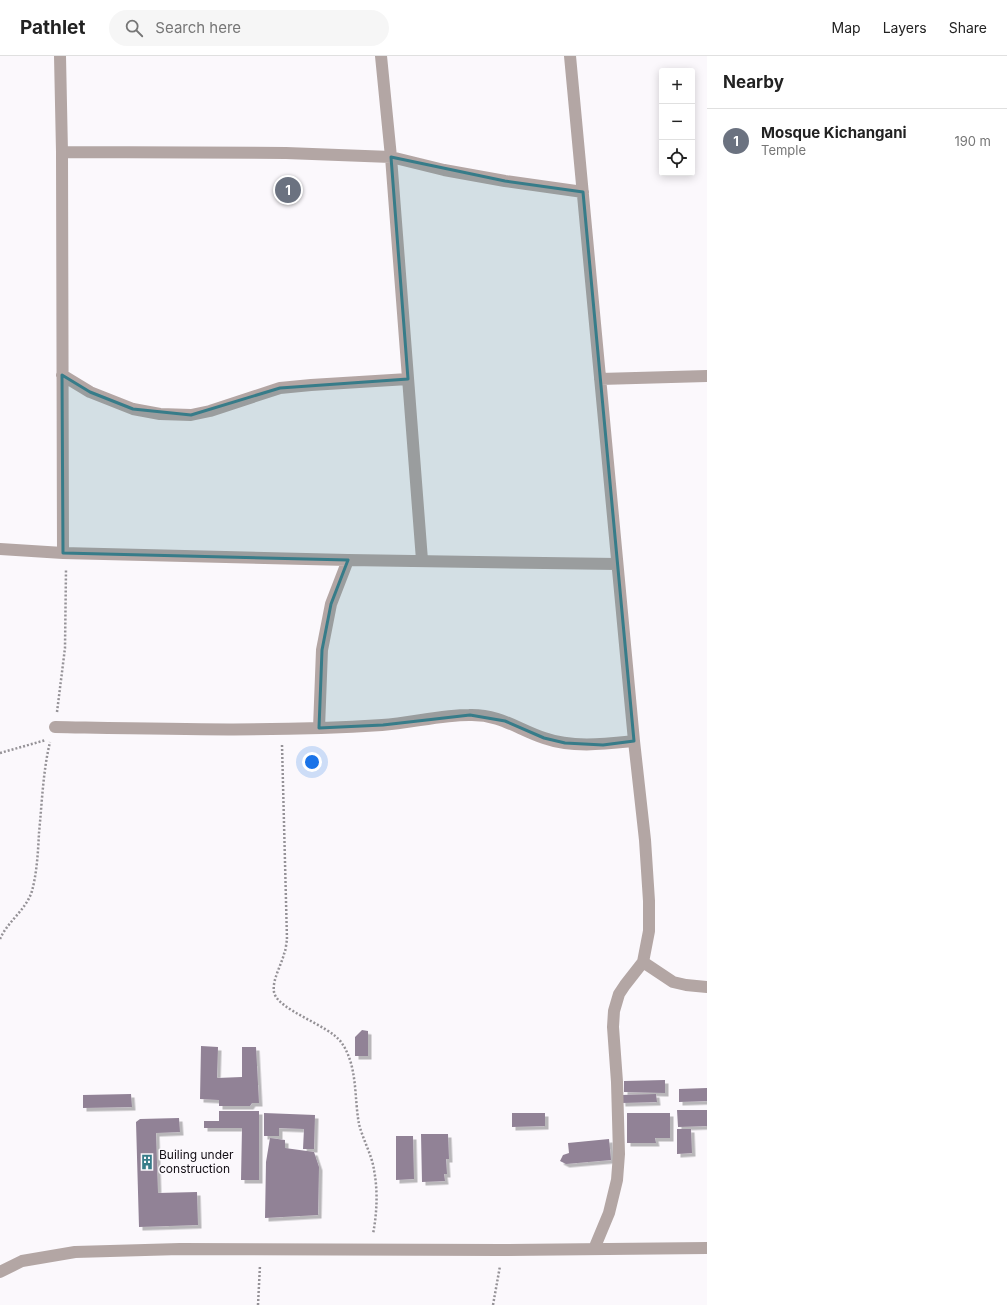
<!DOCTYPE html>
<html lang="en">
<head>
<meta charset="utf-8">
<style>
	:root { --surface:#fff; --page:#f6f6f6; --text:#222; --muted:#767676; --line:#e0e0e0; --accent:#111827 }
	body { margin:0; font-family:Inter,sans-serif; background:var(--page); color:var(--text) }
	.controls { position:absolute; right:12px; top:12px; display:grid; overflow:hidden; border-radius:4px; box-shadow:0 2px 10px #0003 }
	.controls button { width:36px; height:36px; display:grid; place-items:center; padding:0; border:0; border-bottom:1px solid var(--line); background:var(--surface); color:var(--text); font:20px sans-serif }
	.you { position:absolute; left:312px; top:706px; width:14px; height:14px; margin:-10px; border:3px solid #fff; border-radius:50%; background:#1a73e8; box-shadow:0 0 0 6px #1a73e833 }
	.badge { display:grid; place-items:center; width:26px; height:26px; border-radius:50%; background:var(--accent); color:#fff; font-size:13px; font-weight:700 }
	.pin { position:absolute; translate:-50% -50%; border:2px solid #fff; box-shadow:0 1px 4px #0006 }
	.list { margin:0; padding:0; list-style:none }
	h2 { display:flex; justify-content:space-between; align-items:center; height:52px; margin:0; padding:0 16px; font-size:17px }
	h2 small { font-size:13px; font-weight:400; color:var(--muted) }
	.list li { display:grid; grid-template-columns:26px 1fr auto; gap:12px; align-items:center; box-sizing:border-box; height:64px; padding:0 16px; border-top:1px solid var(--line) }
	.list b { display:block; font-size:15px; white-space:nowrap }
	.list p { margin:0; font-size:13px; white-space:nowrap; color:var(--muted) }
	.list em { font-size:13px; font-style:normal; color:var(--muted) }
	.icon { flex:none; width:22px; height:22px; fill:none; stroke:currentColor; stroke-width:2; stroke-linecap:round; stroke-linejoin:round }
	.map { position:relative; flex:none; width:707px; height:1249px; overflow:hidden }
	header { display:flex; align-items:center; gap:24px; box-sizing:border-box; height:56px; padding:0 20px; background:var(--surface); border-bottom:1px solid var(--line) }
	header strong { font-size:19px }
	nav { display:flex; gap:22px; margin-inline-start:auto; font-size:14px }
	.search { width:280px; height:36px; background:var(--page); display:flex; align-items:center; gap:10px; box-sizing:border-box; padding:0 14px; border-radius:22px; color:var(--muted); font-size:15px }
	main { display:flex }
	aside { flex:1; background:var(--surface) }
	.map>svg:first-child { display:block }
</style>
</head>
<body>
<header>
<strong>Pathlet</strong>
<div class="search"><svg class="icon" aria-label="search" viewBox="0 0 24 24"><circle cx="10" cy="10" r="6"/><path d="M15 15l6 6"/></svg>Search here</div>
<nav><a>Map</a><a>Layers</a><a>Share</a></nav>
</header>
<main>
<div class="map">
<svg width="707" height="1249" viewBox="0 0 707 1249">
	<defs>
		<filter id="shadow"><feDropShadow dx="3.5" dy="3.5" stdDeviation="0" flood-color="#0004"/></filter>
	</defs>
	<rect width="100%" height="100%" fill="#fbf8fc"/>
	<path fill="#918296" filter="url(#shadow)" d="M 362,974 L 368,975 L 368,1000 L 355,1000 L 355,981 Z
		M 201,990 L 218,991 L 217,1022 L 242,1021 L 242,991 L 256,991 L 259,1047 L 252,1047 L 250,1050 L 219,1050 L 219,1044 L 200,1043 Z
		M 665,1024 L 665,1037 L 624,1036 L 624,1025 Z
		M 707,1032 L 707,1045 L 679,1046 L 679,1033 Z
		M 131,1038 L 132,1051 L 83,1052 L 83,1039 Z
		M 656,1038 L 657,1046 L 622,1047 L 621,1039 Z
		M 677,1054 L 707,1054 L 707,1070 L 678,1071 Z
		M 219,1055 L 259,1055 L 259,1124 L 241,1124 L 242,1072 L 204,1072 L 204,1065 L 219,1065 Z
		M 264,1057 L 315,1059 L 314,1093 L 303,1093 L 304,1073 L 279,1072 L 279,1080 L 264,1080 Z
		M 512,1057 L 545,1057 L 545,1070 L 512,1071 Z
		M 627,1057 L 670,1057 L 670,1082 L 655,1082 L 656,1087 L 627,1087 Z
		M 179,1062 L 180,1076 L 156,1077 L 158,1137 L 197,1136 L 198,1169 L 139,1171 L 136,1066 L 140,1063 Z
		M 677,1073 L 691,1073 L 692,1097 L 677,1098 Z
		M 421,1078 L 448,1078 L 449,1103 L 446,1103 L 447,1118 L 444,1118 L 445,1125 L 422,1126 Z
		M 396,1080 L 413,1080 L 414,1123 L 396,1124 Z
		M 270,1082 L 285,1084 L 285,1092 L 314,1096 L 319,1111 L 318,1159 L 265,1162 L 266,1106 Z
		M 609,1083 L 611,1104 L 566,1108 L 560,1105 L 563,1099 L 569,1097 L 568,1087 Z"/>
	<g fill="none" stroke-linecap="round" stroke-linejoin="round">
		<path stroke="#959297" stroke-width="2.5" stroke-dasharray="2 2" stroke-linecap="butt" d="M 57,656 L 65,592 L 66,513
			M 282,689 L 287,884 C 286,888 286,894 284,898 C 281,910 272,924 274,936 C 277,954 329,969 341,986 C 358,1009 354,1042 359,1068 C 363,1084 372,1099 374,1114 C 378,1135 377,1157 373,1178
			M 0,697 L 46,684
			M 0,883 C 8,865 26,854 32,835 C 37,816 38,796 39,777 C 42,747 43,715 50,686
			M 258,1249 L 260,1209
			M 493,1249 L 500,1210"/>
		<path stroke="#b3a6a4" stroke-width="12" d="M 60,0 L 62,96 L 63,497
			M 381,0 L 391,101 L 422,504
			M 570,0 L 634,685 L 645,784 L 649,845 L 649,875 L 643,906 L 625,929 L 619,938 L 614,955 L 613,971 L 617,1026 L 619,1098 L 617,1124 L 609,1157 L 594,1193
			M 62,96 L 286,97 L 391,101 L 444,114 L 505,125 L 583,136
			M 62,319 L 90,336 L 133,353 L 160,358 L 191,359 L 210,355 L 280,332 L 311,329 L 408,323
			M 600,323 L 707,320
			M 0,493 L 63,497 L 348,504 L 617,508
			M 55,671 C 164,673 273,676 382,669 C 411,667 441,659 469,659 C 500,658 517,673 544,682 C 572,692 605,688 634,685
			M 319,672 L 322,594 L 331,548 L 348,504
			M 643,906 L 673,926 L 686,929 L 707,931
			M 0,1216 L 22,1205 L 75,1196 L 180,1193 L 502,1194 L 707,1192"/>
	</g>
	<path fill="#377c89" fill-opacity="0.2" stroke="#377c89" stroke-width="3" stroke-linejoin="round" d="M 391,101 L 505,125 L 583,136 L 634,685 L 603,689 L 565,687 L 544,682 L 505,665 L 470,659 L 383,669 L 319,672 L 322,594 L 331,548 L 348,504 L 63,497 L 62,319 L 90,336 L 133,353 L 191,359 L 280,332 L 408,323 Z"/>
	<defs>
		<g id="building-bare" transform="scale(1.2)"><path d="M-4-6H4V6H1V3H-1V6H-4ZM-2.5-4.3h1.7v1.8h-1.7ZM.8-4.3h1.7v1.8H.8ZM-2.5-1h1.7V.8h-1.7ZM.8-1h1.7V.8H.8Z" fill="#377c89" stroke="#fbf8fc" stroke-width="2.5" paint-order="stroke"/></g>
	</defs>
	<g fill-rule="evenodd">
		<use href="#building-bare" x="147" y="1106"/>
	</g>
	<g text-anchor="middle" stroke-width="3" stroke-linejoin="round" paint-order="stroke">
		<g font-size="12" fill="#130e15" stroke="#fbf8fc" text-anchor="start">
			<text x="159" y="1103">Builing under<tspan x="159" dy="14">construction</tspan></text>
		</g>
	</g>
</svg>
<div class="controls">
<button>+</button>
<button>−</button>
<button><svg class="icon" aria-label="locate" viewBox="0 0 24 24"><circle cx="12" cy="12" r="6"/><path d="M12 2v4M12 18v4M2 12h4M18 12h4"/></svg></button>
</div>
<div class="you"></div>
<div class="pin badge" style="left:288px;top:134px;background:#6b7280">1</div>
</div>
<aside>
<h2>Nearby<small></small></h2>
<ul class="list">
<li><span class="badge" style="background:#6b7280">1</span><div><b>Mosque Kichangani</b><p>Temple</p></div><em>190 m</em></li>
</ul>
</aside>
</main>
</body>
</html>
